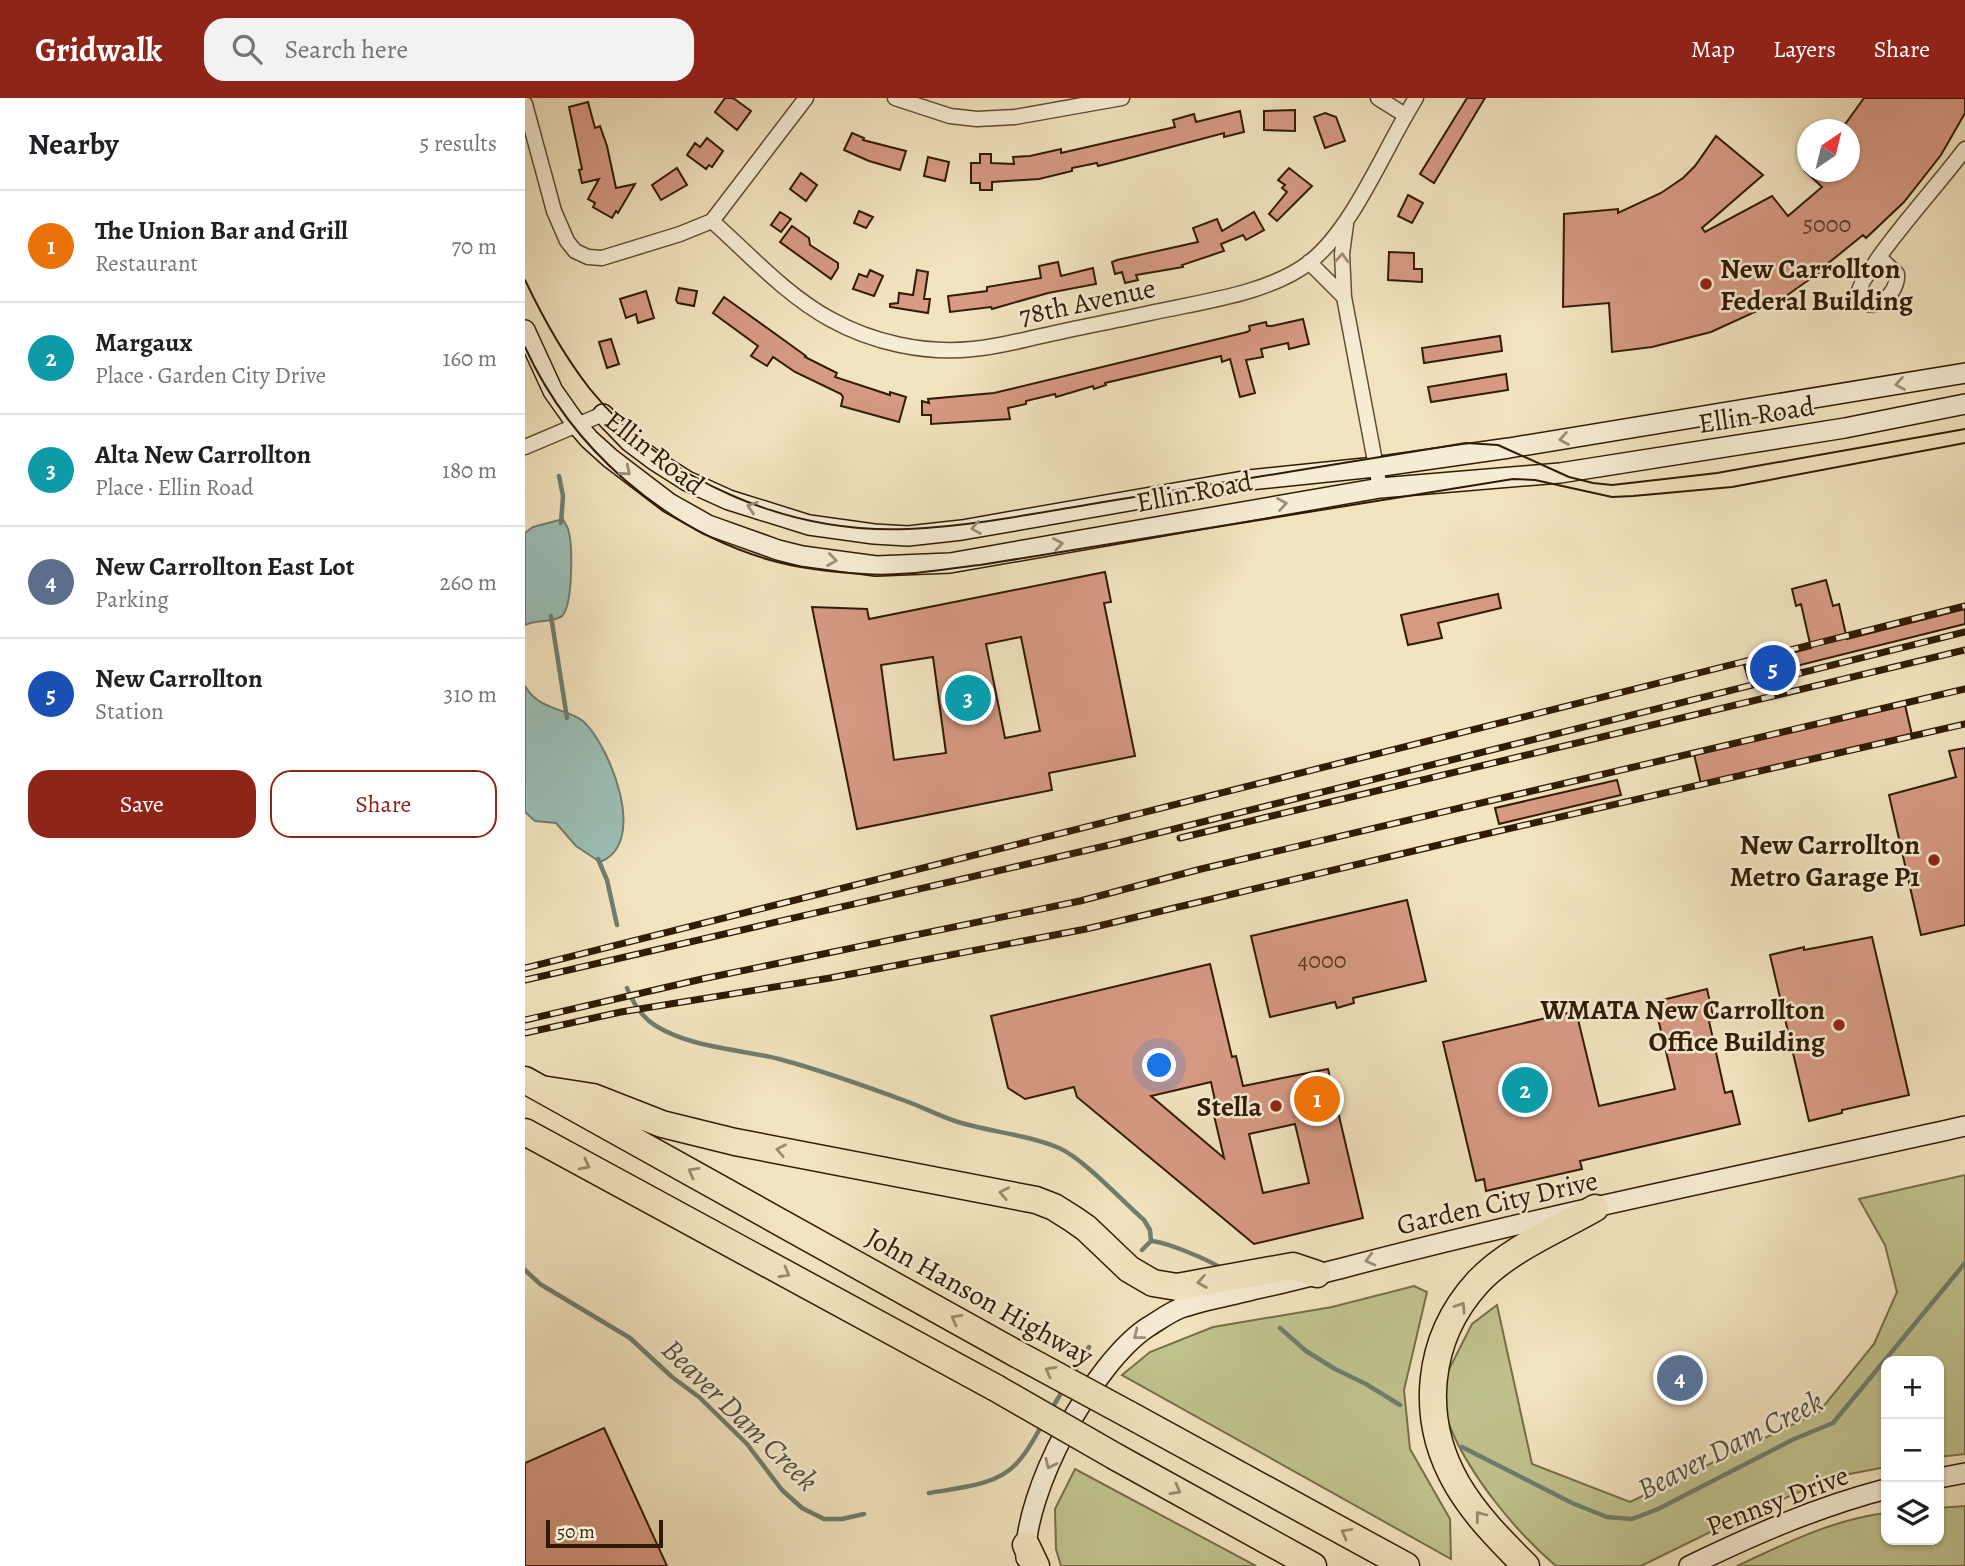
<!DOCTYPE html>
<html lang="en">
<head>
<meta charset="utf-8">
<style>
	:root { --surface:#fff; --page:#f2f2f2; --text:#202124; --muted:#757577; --line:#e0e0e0; --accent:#8f2418 }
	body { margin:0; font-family:Alegreya,serif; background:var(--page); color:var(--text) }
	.controls { position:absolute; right:21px; bottom:21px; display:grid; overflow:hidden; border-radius:14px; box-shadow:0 2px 5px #0004 }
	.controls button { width:63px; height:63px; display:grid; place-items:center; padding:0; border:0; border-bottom:2px solid var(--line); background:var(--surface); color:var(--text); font:35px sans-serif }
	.compass { position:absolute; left:1272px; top:21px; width:63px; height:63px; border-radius:50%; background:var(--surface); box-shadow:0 2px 5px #0004; rotate:35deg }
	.scale { position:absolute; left:21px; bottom:18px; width:117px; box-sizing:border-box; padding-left:7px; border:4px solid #301b04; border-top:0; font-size:19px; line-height:24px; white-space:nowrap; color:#301b04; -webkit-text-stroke:5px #f7edd5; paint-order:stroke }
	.you { position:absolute; left:635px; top:968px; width:24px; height:24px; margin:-18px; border:5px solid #fff; border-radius:50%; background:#1a73e8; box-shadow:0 0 0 10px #1a73e833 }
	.badge { display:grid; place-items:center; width:46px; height:46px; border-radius:50%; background:var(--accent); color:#fff; font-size:23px; font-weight:700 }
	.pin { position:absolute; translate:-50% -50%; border:4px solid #fff; box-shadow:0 2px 7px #0006 }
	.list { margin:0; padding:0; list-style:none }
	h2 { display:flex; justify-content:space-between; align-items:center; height:91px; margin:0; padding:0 28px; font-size:30px }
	h2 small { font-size:23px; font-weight:400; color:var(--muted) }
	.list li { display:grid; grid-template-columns:46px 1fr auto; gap:21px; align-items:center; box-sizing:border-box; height:112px; padding:0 28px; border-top:2px solid var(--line) }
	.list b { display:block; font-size:26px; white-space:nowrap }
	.list p { margin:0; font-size:23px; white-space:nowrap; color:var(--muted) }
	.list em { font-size:23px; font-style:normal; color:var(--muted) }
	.actions { display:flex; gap:14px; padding:21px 28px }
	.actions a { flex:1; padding:16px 0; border:2px solid var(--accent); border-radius:21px; text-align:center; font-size:24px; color:var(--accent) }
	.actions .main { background:var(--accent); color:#fff }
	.icon { flex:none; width:38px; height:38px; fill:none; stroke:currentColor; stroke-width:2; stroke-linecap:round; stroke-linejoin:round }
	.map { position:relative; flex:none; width:1440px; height:1468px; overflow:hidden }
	header { display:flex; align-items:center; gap:42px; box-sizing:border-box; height:98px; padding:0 35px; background:var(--accent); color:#fff }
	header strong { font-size:33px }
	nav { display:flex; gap:38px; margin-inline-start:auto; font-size:24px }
	.search { width:490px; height:63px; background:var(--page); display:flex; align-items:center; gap:18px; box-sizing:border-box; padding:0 24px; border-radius:21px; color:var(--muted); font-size:26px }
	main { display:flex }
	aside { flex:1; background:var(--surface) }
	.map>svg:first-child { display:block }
</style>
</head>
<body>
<header>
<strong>Gridwalk</strong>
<div class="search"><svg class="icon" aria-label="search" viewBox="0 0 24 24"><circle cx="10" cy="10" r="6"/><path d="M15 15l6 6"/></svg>Search here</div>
<nav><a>Map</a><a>Layers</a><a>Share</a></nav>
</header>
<main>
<aside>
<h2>Nearby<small>5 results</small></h2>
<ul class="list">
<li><span class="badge" style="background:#e8710a">1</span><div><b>The Union Bar and Grill</b><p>Restaurant</p></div><em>70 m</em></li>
<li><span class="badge" style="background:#0f9aa8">2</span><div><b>Margaux</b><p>Place · Garden City Drive</p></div><em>160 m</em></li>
<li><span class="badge" style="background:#0f9aa8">3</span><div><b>Alta New Carrollton</b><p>Place · Ellin Road</p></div><em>180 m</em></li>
<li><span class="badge" style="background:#5c6f8a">4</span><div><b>New Carrollton East Lot</b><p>Parking</p></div><em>260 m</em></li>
<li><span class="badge" style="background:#1a4fb4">5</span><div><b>New Carrollton</b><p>Station</p></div><em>310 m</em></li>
</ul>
<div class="actions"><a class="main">Save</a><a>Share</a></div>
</aside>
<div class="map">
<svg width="1440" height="1468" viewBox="0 0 1440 1468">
	<rect width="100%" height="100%" fill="#f2e4bf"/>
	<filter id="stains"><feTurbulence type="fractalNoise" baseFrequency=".00286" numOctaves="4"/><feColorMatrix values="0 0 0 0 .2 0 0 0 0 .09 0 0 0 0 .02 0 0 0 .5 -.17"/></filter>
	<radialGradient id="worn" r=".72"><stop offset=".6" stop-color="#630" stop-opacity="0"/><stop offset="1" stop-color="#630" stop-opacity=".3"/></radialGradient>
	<path fill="#c0c28e" stroke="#786e49" stroke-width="2" d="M 1440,1077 L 1440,1356 L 1414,1359 L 1414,1263 L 1361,1263 L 1361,1369 L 1309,1379 L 1212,1421 L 1116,1468 L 1031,1468 C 991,1434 946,1379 926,1331 C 920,1318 919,1302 915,1289 L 947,1226 L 972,1207 L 1007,1366 L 1105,1404 L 1294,1314 L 1349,1246 L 1372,1194 L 1360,1147 L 1334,1101 Z
		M 889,1188 L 902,1194 L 879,1292 L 885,1351 L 925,1421 L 926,1461 L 597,1277 L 625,1254 L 688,1229 L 807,1209 Z
		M 550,1371 L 731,1468 L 536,1468 L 531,1451 L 530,1411 Z
		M 1440,1408 L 1440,1468 L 1212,1468 C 1259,1446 1309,1421 1361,1415 L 1361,1442 L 1414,1442 L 1414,1410 Z"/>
	<path fill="#9bbeb5" stroke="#707d6e" stroke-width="2" d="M 38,421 C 38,422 43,430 43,431 C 48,446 48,507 37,518 C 29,525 11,521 0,527 L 0,435 L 8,429 Z
		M 0,588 C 15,614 44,610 59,624 C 85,649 124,745 75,764 L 51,748 L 31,725 L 10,723 L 0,714 Z"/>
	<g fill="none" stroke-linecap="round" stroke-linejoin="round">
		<path stroke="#707d6e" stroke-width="4.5" d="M 34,378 L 38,398 L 36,425
			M 26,518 L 42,620
			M 73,761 L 82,782 L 92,827
			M 102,890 C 108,905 116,919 131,928 C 167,950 214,951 254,961 C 299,973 343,989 386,1005 C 401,1011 415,1018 430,1023 C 464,1034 501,1036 534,1050 C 559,1061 597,1103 619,1122 L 625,1132 L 626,1143
			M 617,1152 L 626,1143 C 641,1144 682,1161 696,1170
			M 0,1172 L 15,1186 L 105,1240 L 147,1279 L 174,1299 L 222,1346 L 257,1392 L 277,1410 L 299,1421 L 317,1421 L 339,1416
			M 755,1230 L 781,1253 L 810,1271 L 841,1286 L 875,1307
			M 548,1276 L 564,1249
			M 526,1312 L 538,1292
			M 937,1349 L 1047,1405 L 1082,1419 L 1107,1421 L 1133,1411 L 1269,1341 L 1308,1325 L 1440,1165
			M 404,1395 C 432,1390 471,1388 491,1366 C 503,1354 510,1339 518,1325"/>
	</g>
	<path fill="#d79a83" stroke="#301b04" stroke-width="2" fill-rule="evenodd" d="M 200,0 L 208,0 L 226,13 L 212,32 L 190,14 Z
		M 942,0 L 960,0 L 909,85 L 895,76 Z
		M 1339,0 L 1440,0 L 1440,15 L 1416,57 L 1379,104 L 1341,140 L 1338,137 L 1301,167 L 1302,169 L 1254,203 L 1186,234 L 1127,249 L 1087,254 L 1084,205 L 1038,209 L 1039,116 L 1093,111 L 1093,115 L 1136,95 L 1158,80 L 1170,68 L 1191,38 L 1238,77 L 1177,130 L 1180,134 L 1247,98 L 1263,118 L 1297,89 L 1281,74 L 1325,74 L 1325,32 L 1316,32 Z
		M 63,4 L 70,30 L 75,28 L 82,48 L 91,90 L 110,86 L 93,115 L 91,113 L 87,120 L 68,109 L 70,105 L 63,101 L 74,81 L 57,85 L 54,72 L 57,71 L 44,9 Z
		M 770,12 L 770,33 L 739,32 L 739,13 Z
		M 715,13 L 719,34 L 699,39 L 699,35 L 593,63 L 573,68 L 572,65 L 547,70 L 547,73 L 514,81 L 467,84 L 467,92 L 455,92 L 455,85 L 446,85 L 446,65 L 455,65 L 455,56 L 466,56 L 466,65 L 489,66 L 488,59 L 505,58 L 536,51 L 536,55 L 650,29 L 648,22 L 669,16 L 671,24 Z
		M 800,15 L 811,19 L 820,43 L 800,50 L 789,19 Z
		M 327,35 L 339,40 L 338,42 L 381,53 L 375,72 L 344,63 L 319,52 Z
		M 182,40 L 198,53 L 187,69 L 184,67 L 181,71 L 162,57 L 170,45 L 175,49 Z
		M 403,59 L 424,64 L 420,83 L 399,78 Z
		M 152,70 L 162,87 L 136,102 L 127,87 Z
		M 764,70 L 787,88 L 752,123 L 744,116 L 762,94 L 757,90 L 760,87 L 753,82 Z
		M 276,75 L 292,87 L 281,103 L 265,91 Z
		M 883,97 L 898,105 L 887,125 L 873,118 Z
		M 334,113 L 348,119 L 341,130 L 329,125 Z
		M 255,114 L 266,121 L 256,134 L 246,127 Z
		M 729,114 L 739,132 L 721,142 L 718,137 L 696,146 L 699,153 L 657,167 L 658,169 L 611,177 L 613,182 L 600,185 L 597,174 L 590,176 L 587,164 L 592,162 L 673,144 L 668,130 L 692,121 L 697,133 Z
		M 267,128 L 284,140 L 285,147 L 313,165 L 313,170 L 306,181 L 255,144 Z
		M 864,154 L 889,155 L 889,171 L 897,171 L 897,184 L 863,182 Z
		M 533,164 L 536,178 L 568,170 L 571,186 L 523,195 L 467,211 L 466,209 L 425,214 L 423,198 L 462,193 L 462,189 L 516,180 L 514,168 Z
		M 345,172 L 358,178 L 349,198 L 328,191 L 334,176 L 342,179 Z
		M 392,172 L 403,174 L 399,201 L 405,201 L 403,215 L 365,209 L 365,206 L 373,205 L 374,195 L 388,197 Z
		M 154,190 L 172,193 L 169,208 L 153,205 L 151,202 Z
		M 121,193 L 129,220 L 113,225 L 111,216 L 101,220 L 95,201 Z
		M 199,199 L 281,258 L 280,259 L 312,275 L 310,279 L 365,297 L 365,294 L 381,299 L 374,324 L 316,308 L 318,299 L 316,296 L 270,274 L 248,259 L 242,268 L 226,258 L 233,248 L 188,215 Z
		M 778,221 L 784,246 L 764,251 L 763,245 L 736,251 L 738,259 L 721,262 L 730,295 L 715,299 L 705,261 L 697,264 L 696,258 L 580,285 L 581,287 L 569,291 L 568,288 L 531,299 L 530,296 L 501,303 L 501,306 L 483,310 L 485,321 L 406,326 L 406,317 L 397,317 L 397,303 L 404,305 L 403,301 L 469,295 L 722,234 L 725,232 L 724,228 L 741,224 L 742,228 L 747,228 Z
		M 975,238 L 977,253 L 899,265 L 897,250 Z
		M 86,241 L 94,266 L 82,270 L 74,244 Z
		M 981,276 L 983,292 L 906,304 L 903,289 Z
		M 580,474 L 586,504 L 579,505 L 610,658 L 524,675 L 527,692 L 332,731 L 287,509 L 342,511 L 344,521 ZM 496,539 L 515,633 L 480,640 L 461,546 ZM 408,559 L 421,655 L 369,662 L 356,567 Z
		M 1301,482 L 1308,508 L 1314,506 L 1322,541 L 1440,511 L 1440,526 L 1223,580 L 1219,567 L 1286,550 L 1276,506 L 1271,508 L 1267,491 Z
		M 973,496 L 976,510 L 913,525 L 917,540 L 883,547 L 876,517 Z
		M 1380,607 L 1387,637 L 1176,686 L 1169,656 Z
		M 1440,650 L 1440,827 L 1396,837 L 1364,697 L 1431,679 L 1424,653 Z
		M 1092,682 L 1096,697 L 974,726 L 970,710 Z
		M 882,802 L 901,883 L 828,900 L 829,905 L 812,910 L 810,904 L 745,919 L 726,838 Z
		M 1347,839 L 1384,997 L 1317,1012 L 1317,1015 L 1284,1023 L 1245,857 L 1279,849 L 1279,852 Z
		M 685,866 L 707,959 L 711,958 L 718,988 L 803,971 L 838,1120 L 729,1146 L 552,999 L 549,989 L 500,1001 L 483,990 L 466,918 ZM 686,984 L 692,1012 L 688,1013 L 699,1060 L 626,998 ZM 770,1026 L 784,1085 L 738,1095 L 724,1036 Z
		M 1182,891 L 1189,922 L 1184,923 L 1200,995 L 1207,993 L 1215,1026 L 1055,1063 L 1057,1071 L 961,1093 L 959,1081 L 951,1083 L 918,944 L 1051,913 L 1074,1008 L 1150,991 L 1129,904 Z
		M 79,1330 L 142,1468 L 0,1468 L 0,1365 Z"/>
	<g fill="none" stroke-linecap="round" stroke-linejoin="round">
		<g stroke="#604d33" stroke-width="17">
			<path id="street" d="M 370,0 L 425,18 L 452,21 L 490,19 L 597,0
				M 853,0 L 880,17
				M 0,6 L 29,113 L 42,143 L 50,153 L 63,159 L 77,160 L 155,136 L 187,123 L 281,0
				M 187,123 C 224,156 261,197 305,221 C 348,245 400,256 448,251 C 473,249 497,242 521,237 C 555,229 590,223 625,215 C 674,204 744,196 785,164 C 829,129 860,49 891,0
				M 821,126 L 817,156 L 819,199 L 855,390
				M 1354,159 C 1381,121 1412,88 1440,51
				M 1354,159 L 1372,176 C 1374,197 1343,222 1333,195 L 1338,183 Z
				M 784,164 L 819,199
				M 0,349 L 78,316"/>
		</g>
		<g stroke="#301b04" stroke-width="22">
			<path id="secondary" d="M 0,232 L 28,293 L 52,327 L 64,341 L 85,360 L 144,405 L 183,427 L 253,452 L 277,458 L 351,468 L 425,465 L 855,390 L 1035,375 L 1320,330 L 1440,306
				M 78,316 L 105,344 L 129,362 L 162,383 L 204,402 L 284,427 L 349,436 L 383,438 L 437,432 L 724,382 L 850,369 L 984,350 L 1440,275
				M 1414,1380 L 1440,1375
				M 501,1460 C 498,1395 568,1265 623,1229 C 633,1223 645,1214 656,1210 C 679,1202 704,1198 727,1192 C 756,1186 785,1178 814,1171 C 1021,1116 1231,1075 1440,1028
				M 1164,1468 C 1228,1437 1292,1409 1361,1391"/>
		</g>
		<g stroke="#301b04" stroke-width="29">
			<path id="highway" d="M 0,982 L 490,1255
				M 16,991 L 68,999 L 137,1026 L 210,1044 L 511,1102 L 529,1109 L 548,1121 L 561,1130 L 604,1171 L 628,1185 L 652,1189 L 768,1168 L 792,1176
				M 0,1034 L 471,1290
				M 603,1316 L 881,1468
				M 591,1359 L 788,1468
				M 501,1447 L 511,1468
				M 1001,1468 C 976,1443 950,1417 932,1386 C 894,1320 901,1241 953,1184 C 984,1151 1032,1132 1070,1110"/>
		</g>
		<use href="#street" stroke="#f7edd5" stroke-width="14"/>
		<use href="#secondary" stroke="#f7edd5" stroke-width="19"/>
		<use href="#highway" stroke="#f2e4bf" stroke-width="26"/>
		<path stroke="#301b04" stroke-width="2" d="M 0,182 C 18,220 39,258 65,291 C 140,384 264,436 383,431 C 454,428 526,412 597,401 C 712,382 826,364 941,345 L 973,347 L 1044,379 L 1068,385 L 1087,387 L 1192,375 L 1440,331
			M 0,249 C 46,350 138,431 245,462 C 275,471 308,474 339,476 C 378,479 417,471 455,467 L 988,381 L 1010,382 L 1087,399 L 1108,398 L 1207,389 L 1440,345"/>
		<g stroke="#301b04" stroke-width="7">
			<path id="rail" d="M 655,740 L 1440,552
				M 0,870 L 1440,508
				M 0,882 L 589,746 L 1440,534
				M 0,922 L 177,881 L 555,803 L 676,771 L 1440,591
				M 0,935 L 96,914 L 305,880 L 561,831 L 939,741 L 1440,626"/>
		</g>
		<use href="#rail" stroke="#f7edd5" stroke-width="4.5" stroke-dasharray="13" stroke-linecap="butt"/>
		<g stroke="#301b04" stroke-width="29" stroke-linecap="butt">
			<path id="highway-bridge" d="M 490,1255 L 603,1316
				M 471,1290 L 591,1359"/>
		</g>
		<use href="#highway-bridge" stroke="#f2e4bf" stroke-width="26"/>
	</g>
	<defs><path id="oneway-chevron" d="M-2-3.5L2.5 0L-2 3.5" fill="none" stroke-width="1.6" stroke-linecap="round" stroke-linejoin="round" transform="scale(1.75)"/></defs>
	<g stroke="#9d8e77">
		<use href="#oneway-chevron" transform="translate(817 160) rotate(-87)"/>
		<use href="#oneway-chevron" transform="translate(1375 286) rotate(170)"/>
		<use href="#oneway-chevron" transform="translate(1039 341) rotate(171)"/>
		<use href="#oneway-chevron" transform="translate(101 373) rotate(40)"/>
		<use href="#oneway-chevron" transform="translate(757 406) rotate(-9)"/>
		<use href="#oneway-chevron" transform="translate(227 409) rotate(-162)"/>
		<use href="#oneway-chevron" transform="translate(451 430) rotate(170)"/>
		<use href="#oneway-chevron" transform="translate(533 446) rotate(-10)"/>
		<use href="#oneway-chevron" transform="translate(307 462) rotate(8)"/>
		<use href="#oneway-chevron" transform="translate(845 1162) rotate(165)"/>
		<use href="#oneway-chevron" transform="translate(613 1237) rotate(142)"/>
		<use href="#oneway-chevron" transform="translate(525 1366) rotate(115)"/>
	</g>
	<g stroke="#9b8a6b">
		<use href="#oneway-chevron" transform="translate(256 1052) rotate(-169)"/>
		<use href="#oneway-chevron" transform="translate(60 1067) rotate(28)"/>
		<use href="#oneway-chevron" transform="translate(168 1074) rotate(-151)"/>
		<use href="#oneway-chevron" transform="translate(479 1095) rotate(-169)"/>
		<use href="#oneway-chevron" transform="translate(260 1175) rotate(29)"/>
		<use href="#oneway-chevron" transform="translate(677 1184) rotate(170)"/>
		<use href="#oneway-chevron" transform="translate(936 1209) rotate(-56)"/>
		<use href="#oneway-chevron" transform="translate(431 1221) rotate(-151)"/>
		<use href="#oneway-chevron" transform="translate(525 1273) rotate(-151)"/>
		<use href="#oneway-chevron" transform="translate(651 1392) rotate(29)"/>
		<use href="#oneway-chevron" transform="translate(955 1418) rotate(-128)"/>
		<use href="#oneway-chevron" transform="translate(821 1435) rotate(-151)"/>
	</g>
	<g fill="#8f2418" stroke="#f7edd5" stroke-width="2.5">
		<circle cx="1181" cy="186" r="7"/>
		<circle cx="1409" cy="762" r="7"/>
		<circle cx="1314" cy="927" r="7"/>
		<circle cx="751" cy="1008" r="7"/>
	</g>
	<g text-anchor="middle" stroke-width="5" stroke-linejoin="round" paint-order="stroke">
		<g font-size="24" fill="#5a3b24">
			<text x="1302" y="134">5000</text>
			<text x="797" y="870">4000</text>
		</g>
		<g font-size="28" font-weight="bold" fill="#301b04" stroke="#f7edd5" text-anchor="end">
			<text x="1195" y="180" text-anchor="start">New Carrollton<tspan x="1195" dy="32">Federal Building</tspan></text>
			<text x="1395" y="756">New Carrollton<tspan x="1395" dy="32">Metro Garage P1</tspan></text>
			<text x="1300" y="921">WMATA New Carrollton<tspan x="1300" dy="32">Office Building</tspan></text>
			<text x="737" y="1018">Stella</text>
		</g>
		<g font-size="28" fill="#301b04" stroke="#f7edd5">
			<text transform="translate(562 203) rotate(-12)" y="10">78th Avenue</text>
			<text transform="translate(1231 316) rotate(-9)" y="10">Ellin Road</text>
			<text transform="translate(130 354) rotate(38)" y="10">Ellin Road</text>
			<text transform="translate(669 393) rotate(-11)" y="10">Ellin Road</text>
			<text transform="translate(972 1104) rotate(-13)" y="10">Garden City Drive</text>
			<text transform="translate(455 1198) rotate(29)" y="10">John Hanson Highway</text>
			<text transform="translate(1252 1402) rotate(-21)" y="10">Pennsy Drive</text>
		</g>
		<g font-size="30" font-style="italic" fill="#555442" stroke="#f7edd5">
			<text transform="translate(215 1317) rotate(44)" y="10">Beaver Dam Creek</text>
			<text transform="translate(1205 1347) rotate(-27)" y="10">Beaver Dam Creek</text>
		</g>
	</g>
	<rect width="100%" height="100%" filter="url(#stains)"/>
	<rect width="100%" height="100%" fill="url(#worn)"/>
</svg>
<div class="controls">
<button>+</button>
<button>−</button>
<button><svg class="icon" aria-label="layers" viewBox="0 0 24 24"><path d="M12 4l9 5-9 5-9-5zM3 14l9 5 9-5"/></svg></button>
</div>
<svg class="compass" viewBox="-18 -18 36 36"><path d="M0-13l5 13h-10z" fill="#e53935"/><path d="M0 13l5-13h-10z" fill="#757577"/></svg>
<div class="scale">50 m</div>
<div class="you"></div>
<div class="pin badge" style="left:792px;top:1001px;background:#e8710a">1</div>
<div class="pin badge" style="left:1000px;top:992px;background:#0f9aa8">2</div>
<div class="pin badge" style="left:443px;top:600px;background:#0f9aa8">3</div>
<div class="pin badge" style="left:1155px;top:1280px;background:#5c6f8a">4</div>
<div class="pin badge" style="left:1248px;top:570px;background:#1a4fb4">5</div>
</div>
</main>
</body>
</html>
